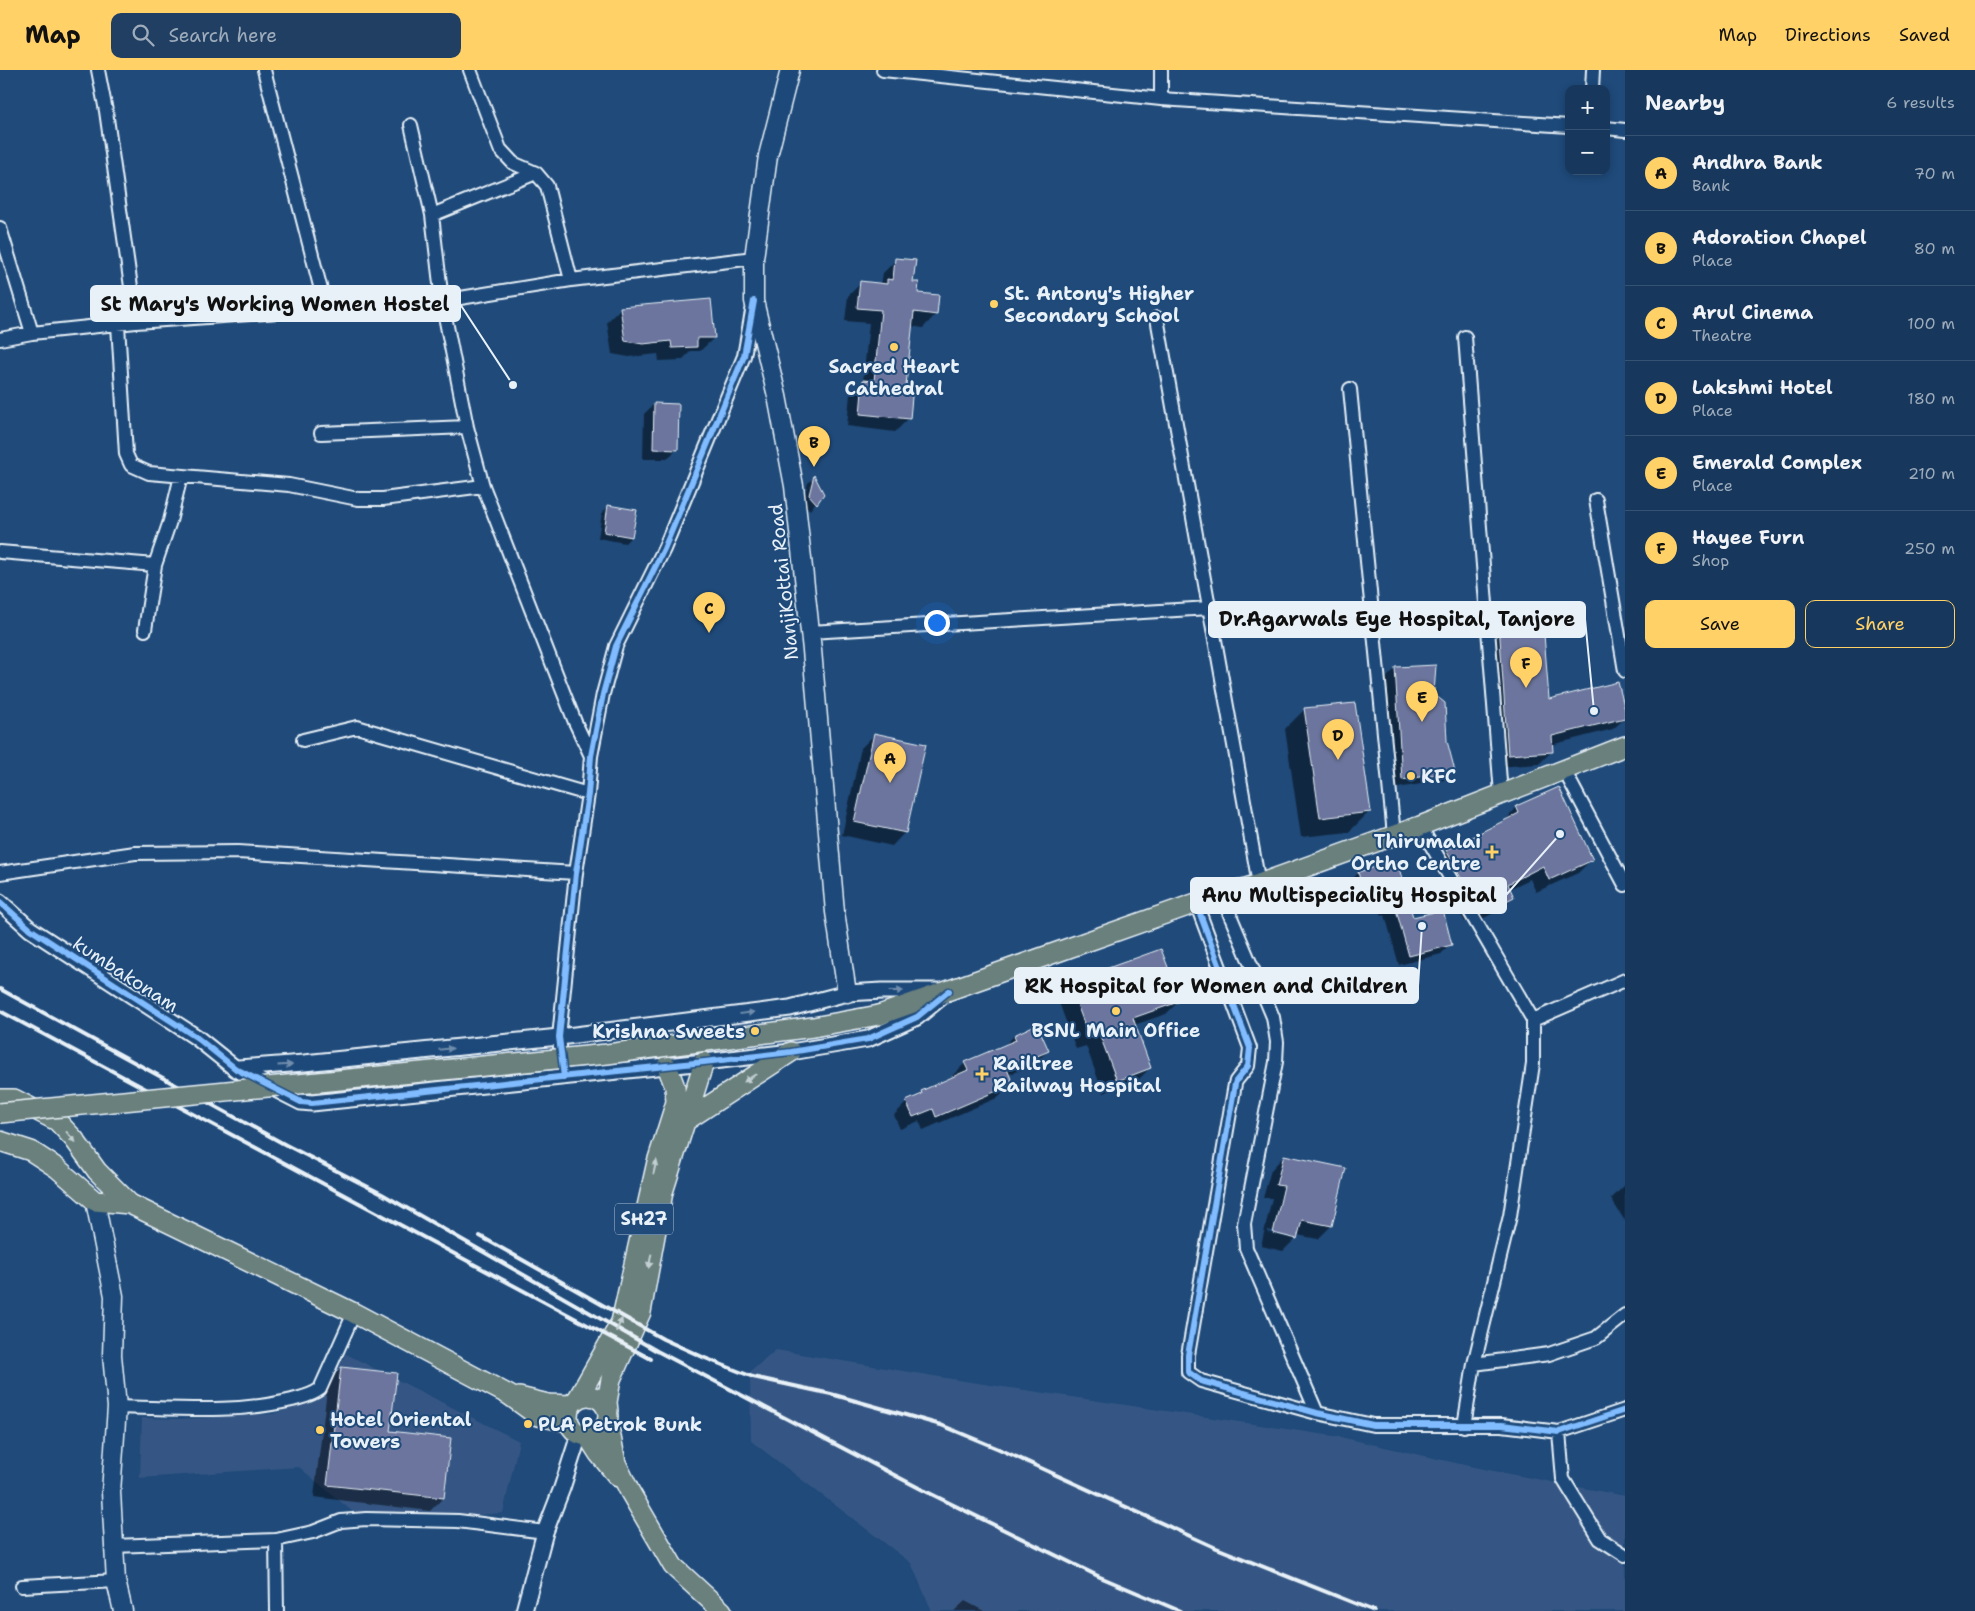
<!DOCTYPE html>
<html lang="en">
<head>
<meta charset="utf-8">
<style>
	:root { --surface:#17385c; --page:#203f62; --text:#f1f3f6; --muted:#9eacbb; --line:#365272; --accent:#ffd166 }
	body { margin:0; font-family:"Shantell Sans",sans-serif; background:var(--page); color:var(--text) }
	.controls { position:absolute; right:15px; top:15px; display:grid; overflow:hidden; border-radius:10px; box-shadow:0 2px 8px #0003 }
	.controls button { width:45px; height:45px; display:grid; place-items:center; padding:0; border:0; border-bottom:1px solid var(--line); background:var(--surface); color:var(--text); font:25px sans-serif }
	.you { position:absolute; left:936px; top:552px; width:18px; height:18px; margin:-12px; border:4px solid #fff; border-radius:50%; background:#1a73e8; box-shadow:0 0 0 8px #1a73e833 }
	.badge { display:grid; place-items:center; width:32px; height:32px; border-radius:50%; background:var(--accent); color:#111; font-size:16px; font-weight:700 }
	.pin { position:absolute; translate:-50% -41px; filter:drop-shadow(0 1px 2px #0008) }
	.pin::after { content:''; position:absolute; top:26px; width:18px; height:15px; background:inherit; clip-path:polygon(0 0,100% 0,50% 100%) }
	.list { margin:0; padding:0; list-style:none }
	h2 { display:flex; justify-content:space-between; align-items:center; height:65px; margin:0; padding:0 20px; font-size:21px }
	h2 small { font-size:16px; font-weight:400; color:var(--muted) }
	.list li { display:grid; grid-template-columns:32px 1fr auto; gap:15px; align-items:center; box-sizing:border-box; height:75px; padding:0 20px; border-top:1px solid var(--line) }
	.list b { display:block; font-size:19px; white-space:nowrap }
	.list p { margin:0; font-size:16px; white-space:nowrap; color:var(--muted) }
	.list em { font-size:16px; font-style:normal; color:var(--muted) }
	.actions { display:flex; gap:10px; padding:15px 20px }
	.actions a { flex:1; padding:11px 0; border:1px solid var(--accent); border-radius:10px; text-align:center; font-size:18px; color:var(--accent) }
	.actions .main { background:var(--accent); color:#111 }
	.icon { flex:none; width:28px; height:28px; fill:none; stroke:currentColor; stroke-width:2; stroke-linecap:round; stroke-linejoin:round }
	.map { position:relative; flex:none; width:1625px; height:1541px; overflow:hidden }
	header { display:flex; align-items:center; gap:30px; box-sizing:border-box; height:70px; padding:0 25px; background:var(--accent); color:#111 }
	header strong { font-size:24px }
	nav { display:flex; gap:28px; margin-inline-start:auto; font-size:18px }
	.search { width:350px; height:45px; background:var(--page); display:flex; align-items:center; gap:12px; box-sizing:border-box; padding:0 18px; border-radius:10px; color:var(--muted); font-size:19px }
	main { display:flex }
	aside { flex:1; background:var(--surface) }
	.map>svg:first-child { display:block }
</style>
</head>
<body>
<header>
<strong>Map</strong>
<div class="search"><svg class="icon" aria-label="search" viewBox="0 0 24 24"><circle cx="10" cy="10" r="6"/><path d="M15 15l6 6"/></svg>Search here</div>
<nav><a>Map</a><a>Directions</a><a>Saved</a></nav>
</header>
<main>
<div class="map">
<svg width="1625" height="1541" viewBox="0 0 1625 1541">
	<rect width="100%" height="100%" fill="#1f4a7a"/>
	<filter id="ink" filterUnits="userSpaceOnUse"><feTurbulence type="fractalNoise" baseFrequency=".02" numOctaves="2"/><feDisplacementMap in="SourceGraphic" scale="10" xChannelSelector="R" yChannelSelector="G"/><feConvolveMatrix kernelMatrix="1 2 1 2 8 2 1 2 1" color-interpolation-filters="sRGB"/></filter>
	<g filter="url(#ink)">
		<path fill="#365784" d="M 776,1280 L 964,1311 L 1340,1367 L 1478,1398 L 1625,1426 L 1625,1541 L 932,1541 L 911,1493 L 751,1371 L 750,1302 Z
			M 346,1284 L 519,1371 L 503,1443 L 441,1448 L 353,1442 L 299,1397 L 140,1408 L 142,1348 L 180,1349 L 273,1344 L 322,1328 Z"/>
		<path fill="#0007" fill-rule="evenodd" d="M 896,190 L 912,213 L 916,224 L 936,244 L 923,258 L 911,256 L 905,317 L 909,348 L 895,362 L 847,356 L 850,324 L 863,312 L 869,253 L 845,251 L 848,226 L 861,213 L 881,215 L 883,203 Z
			M 620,239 L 714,268 L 700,281 L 691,281 L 682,290 L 659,291 L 658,284 L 629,287 L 612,284 L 607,252 Z
			M 654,334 L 677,379 L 667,389 L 643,389 L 644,344 Z
			M 814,407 L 822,424 L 810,440 L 803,432 L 808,413 Z
			M 609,436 L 631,467 L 625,473 L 598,468 L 602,443 Z
			M 1499,555 L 1548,630 L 1625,645 L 1625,648 L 1613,659 L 1551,675 L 1552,681 L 1539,694 L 1497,697 L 1487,568 Z
			M 1396,598 L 1433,625 L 1454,700 L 1444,710 L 1392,719 L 1386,608 Z
			M 1305,639 L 1369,742 L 1349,762 L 1301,767 L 1285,659 Z
			M 874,665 L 905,762 L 892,776 L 842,765 L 861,678 Z
			M 1517,737 L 1591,790 L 1578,803 L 1536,822 L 1530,809 L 1509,819 L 1513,827 L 1500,840 L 1482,849 L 1480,844 L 1465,852 L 1433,794 L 1446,781 L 1504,752 Z
			M 1396,792 L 1412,849 L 1451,874 L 1441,884 L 1399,895 L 1385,845 L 1382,846 L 1375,829 L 1355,833 L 1349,813 L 1358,803 Z
			M 1070,913 L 1179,931 L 1166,944 L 1134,955 L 1150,998 L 1137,1011 L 1103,1023 L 1086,976 L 1076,979 L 1057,927 Z
			M 1037,956 L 1048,981 L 1034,994 L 1008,1005 L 1012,1013 L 999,1027 L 923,1060 L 919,1051 L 900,1059 L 894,1045 L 907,1032 L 915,1028 L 922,1022 L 953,1008 L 952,1006 L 965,993 L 1004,976 L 1014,966 Z
			M 1284,1086 L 1331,1156 L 1318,1169 L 1297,1165 L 1296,1168 L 1283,1181 L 1261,1176 L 1272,1128 L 1263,1128 L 1271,1100 ZM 1268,1160 L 1289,1165 L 1289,1168 L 1267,1162 Z
			M 1625,1115 L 1625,1151 L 1611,1129 Z
			M 341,1298 L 389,1362 L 443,1428 L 430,1441 L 314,1427 L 328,1311 Z
			M 965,1531 L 984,1541 L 954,1541 Z"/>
		<path fill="#6c759d" stroke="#e8f1f8" d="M 895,188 L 916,190 L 913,212 L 919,212 L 918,223 L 939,225 L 937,245 L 914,242 L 906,315 L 913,316 L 910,349 L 860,344 L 863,310 L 874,311 L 881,240 L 857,238 L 860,211 L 887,214 L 887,209 L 893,210 Z
			M 711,229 L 715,268 L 697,268 L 697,277 L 672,278 L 671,271 L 643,274 L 625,271 L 620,237 Z
			M 654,333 L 679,334 L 678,380 L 653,379 Z
			M 814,405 L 824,424 L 817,434 L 809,425 Z
			M 608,435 L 637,440 L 632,467 L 604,462 Z
			M 1543,551 L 1549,629 L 1618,612 L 1625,640 L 1625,648 L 1552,666 L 1553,682 L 1508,685 L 1499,554 Z
			M 1436,595 L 1434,624 L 1445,633 L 1447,671 L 1455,701 L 1402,710 L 1395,597 Z
			M 1355,633 L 1371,742 L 1320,748 L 1304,638 Z
			M 874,663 L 926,674 L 906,763 L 854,752 Z
			M 1559,717 L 1593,790 L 1549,810 L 1543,796 L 1508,814 L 1514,827 L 1495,837 L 1493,832 L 1478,840 L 1446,780 L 1519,743 L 1516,736 Z
			M 1397,791 L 1413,847 L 1443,840 L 1452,875 L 1409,886 L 1395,836 L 1392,837 L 1385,819 L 1364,824 L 1358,802 Z
			M 1161,879 L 1181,931 L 1133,948 L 1151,998 L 1117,1011 L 1099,963 L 1089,967 L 1069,912 Z
			M 1037,954 L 1049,981 L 1007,999 L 1013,1014 L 936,1047 L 933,1039 L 913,1047 L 906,1031 L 922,1024 L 921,1021 L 968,1000 L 964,992 L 1016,970 L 1014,965 Z
			M 1284,1085 L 1346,1098 L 1332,1156 L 1302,1150 L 1297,1169 L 1273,1163 L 1284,1116 L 1276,1115 Z
			M 341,1297 L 397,1303 L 390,1361 L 451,1368 L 444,1428 L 327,1415 Z"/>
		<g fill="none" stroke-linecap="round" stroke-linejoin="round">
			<g stroke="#e8f1f8" stroke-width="16">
				<path id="minor" d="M 98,0 L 106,41 L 136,252
					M 264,0 L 326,239
					M 470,0 L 500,79 L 513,93 L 536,103 L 547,116 L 571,210
					M 883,0 L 1161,29 L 1569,56
					M 1161,0 L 1161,29
					M 1592,19 L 1593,0
					M 411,55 L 432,145 L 442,231 L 467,357 L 483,416 L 575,652 L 591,686
					M 1606,58 L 1625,60
					M 432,145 L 536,103
					M 0,158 L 32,263
					M 1157,248 L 1259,814
					M 118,255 L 126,384 L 131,395 L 149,403 L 289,415 L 358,429 L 383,429 L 483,416
					M 1465,267 L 1501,724
					M 0,269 L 32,263 L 136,252 L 442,231 L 571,210 L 754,188
					M 1350,319 L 1394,765
					M 321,363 L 467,357
					M 1596,430 L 1625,601
					M 0,482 L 155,495
					M 145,560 L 155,495 L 170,451 L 181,406
					M 810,562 L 1210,538
					M 303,670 L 357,657 L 588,724
					M 1564,700 L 1625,815
					M 1420,756 L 1533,950 L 1533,994 L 1510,1146 L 1474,1294 L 1464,1356
					M 0,803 L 135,783 L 238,782 L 576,803
					M 1222,826 L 1273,947 L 1277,972 L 1276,992 L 1244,1154 L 1246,1178 L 1317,1343
					M 1196,833 L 1250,978 L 1248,996 L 1236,1011 L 1235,1014 L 1188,1285 L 1188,1302 L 1201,1311 L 1317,1343 L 1373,1355 L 1502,1355 L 1559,1362 L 1625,1340
					M 1533,950 L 1625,910
					M 562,995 L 559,967 L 576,803 L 588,724 L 591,686 L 603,624 L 616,576 L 664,479 L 744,286 L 753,236
					M 1474,1294 L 1549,1284 L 1596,1268 L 1625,1245
					M 117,1337 C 175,1338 235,1344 292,1330 C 302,1327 311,1326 320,1319 L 354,1243
					M 1559,1362 L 1563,1409 L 1600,1469 L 1625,1485
					M 276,1470 L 313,1462 L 341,1451 L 366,1449 L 458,1451 L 545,1462
					M 113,1476 L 276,1470 L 277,1541
					M 22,1516 L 116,1511"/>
			</g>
			<g stroke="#e8f1f8" stroke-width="19">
				<path id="tertiary" d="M 0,832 L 30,859 L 196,967 L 236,999 L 301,1032 L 312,1033 L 704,992 L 791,982 L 868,969 L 917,947 L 945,924
					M 238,998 L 304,993 L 559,967 L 790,938 L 847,923 L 882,921 L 939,921
					M 524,1541 L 545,1462 L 562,1418 L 579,1365"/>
			</g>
			<g stroke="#e8f1f8" stroke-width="21">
				<path id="secondary" d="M 790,0 L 768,86 L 754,188 L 754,231 L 777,326 L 794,416 L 812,580 L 835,842 L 847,923
					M 95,1131 L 114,1226 L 112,1285 L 117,1337 L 111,1422 L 116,1511 L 123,1541"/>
			</g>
			<g stroke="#e8f1f8" stroke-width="22">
				<path id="primary" d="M 879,945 L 1196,833 L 1259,814 L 1420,756 L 1625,676
					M 0,1029 L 14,1029 L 57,1051 L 74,1069 L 97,1101 L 130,1134 L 354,1243 L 509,1325 L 538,1346 L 568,1352
					M 687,1050 L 791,982
					M 0,1071 L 31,1081 L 57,1098 L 95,1131 L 130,1134
					M568 1346a20 20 0 1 1 40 0a20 20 0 1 1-40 0Z
					M 519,1327 L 548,1334 L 570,1335
					M 578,1328 L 621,1252 L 657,1092 L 676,1032 L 675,1017 L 667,996
					M 608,1341 L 607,1332 L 611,1309 L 641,1242 L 663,1122 L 704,992
					M 608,1351 L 616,1393 L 630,1422 L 673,1496 L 722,1541
					M 588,1367 L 599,1384 L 618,1407"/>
			</g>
			<use href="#minor" stroke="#1f4a7a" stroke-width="12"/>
			<use href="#tertiary" stroke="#1f4a7a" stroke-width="15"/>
			<use href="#secondary" stroke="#1f4a7a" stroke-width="18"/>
			<use href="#primary" stroke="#6a807c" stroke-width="19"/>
			<path stroke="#e8f1f8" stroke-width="4" d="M 0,919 L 286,1075 L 382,1124 L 657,1281 L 921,1419 L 1100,1507 L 1180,1541
				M 0,941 L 651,1289
				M 480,1166 L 663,1269 L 705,1288 L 753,1307 L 831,1324 L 941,1355 L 999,1379 L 1214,1477 L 1374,1541"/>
			<g stroke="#e8f1f8" stroke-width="22" stroke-linecap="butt">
				<path id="primary-bridge" d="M 0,1043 L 607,984 L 813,957 L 879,945"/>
			</g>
			<use href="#primary-bridge" stroke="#6a807c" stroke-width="19"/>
			<g stroke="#1f4a7a" stroke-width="9">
				<path id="cycleway" d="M 0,832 L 30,859 L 196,967 L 236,999 L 301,1032 L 312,1033 L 704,992 L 791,982 L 868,969 L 917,947 L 949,921
					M 1196,833 L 1250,978 L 1248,996 L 1236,1011 L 1235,1014 L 1188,1285 L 1188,1302 L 1201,1311 L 1317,1343 L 1373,1355 L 1502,1355 L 1559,1362 L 1625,1340
					M 564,1007 L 559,967 L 576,803 L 588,724 L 591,686 L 603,624 L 616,576 L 664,479 L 744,286 L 754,231"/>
			</g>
			<use href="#cycleway" stroke="#80bcff" stroke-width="6"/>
		</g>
		<defs><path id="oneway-solid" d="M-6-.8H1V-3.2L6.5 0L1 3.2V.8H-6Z" transform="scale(1.25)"/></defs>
		<g fill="#6f8dac">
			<use href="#oneway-solid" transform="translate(896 921)"/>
			<use href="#oneway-solid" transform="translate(747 943) rotate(-7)"/>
			<use href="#oneway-solid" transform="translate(446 979) rotate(-6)"/>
			<use href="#oneway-solid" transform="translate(285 995) rotate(-4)"/>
		</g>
		<g fill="#c2cfd3">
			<use href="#oneway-solid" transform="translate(750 1008) rotate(147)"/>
			<use href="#oneway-solid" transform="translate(71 1067) rotate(48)"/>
			<use href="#oneway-solid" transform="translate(655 1097) rotate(-77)"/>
			<use href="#oneway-solid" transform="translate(650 1191) rotate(101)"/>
			<use href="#oneway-solid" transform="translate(619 1255) rotate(-65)"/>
		</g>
	</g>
	<g fill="#ffd166" stroke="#1f4a7a" stroke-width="2">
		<circle cx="994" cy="234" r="5"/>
		<circle cx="894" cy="277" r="5"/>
		<circle cx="1411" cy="706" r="5"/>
		<path d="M1489.5 774.5h5v5h5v5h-5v5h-5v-5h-5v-5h5z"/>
		<circle cx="1116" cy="941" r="5"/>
		<circle cx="755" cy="961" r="5"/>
		<path d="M979.5 996.5h5v5h5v5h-5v5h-5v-5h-5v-5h5z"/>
		<circle cx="528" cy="1354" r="5"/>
		<circle cx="320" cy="1360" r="5"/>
	</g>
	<g text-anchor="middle" stroke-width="4" stroke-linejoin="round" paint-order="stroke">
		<rect fill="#1f4a7a" stroke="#acbfd2" stroke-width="1" x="615" y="1133.5" width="58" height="31" rx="4"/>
		<g font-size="18" font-weight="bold" fill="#e8f1f8">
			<text x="644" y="1155">SH27</text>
		</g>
		<g font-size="19" font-weight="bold" fill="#e8f1f8" stroke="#1f4a7a" text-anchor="start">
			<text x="1004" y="230">St. Antony's Higher<tspan x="1004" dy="22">Secondary School</tspan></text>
			<text x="894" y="303" text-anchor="middle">Sacred Heart<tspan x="894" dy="22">Cathedral</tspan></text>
			<text x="1421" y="713">KFC</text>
			<text x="1481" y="778" text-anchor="end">Thirumalai<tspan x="1481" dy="22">Ortho Centre</tspan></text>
			<text x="1116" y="967" text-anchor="middle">BSNL Main Office</text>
			<text x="745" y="968" text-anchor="end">Krishna Sweets</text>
			<text x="993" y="1000">Railtree<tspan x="993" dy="22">Railway Hospital</tspan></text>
			<text x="330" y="1356">Hotel Oriental<tspan x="330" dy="22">Towers</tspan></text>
			<text x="538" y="1361">PLA Petrok Bunk</text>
		</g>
		<g font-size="19" fill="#e8f1f8" stroke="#1f4a7a">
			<text transform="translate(783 512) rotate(-96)" y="7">NanjiKottai Road</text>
			<text transform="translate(126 904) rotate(33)" y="7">kumbakonam</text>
		</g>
	</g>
	<path fill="none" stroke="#e8f1f8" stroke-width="2" d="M513 315L460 234M1594 641L1585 549M1560 764L1506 825M1422 856L1418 916"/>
	<g fill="#e8f1f8" stroke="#1f4a7a" stroke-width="2">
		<circle cx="513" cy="315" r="5"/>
		<circle cx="1594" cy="641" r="5"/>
		<circle cx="1560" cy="764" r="5"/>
		<circle cx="1422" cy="856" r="5"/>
	</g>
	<g fill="#e8f1f8" stroke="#e8f1f8" stroke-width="2">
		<rect x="91" y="216" width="369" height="35" rx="5"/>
		<rect x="1209" y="532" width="376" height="35" rx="5"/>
		<rect x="1191" y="808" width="315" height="35" rx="5"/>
		<rect x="1015" y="898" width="403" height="35" rx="5"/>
	</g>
	<g font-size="20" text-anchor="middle" font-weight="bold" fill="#111">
		<text x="275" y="241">St Mary's Working Women Hostel</text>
		<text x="1397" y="556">Dr.Agarwals Eye Hospital, Tanjore</text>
		<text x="1349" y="832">Anu Multispeciality Hospital</text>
		<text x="1216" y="923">RK Hospital for Women and Children</text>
	</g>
</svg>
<div class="controls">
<button>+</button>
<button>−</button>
</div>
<div class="you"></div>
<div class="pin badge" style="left:890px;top:713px">A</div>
<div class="pin badge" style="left:814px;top:397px">B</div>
<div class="pin badge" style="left:709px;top:563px">C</div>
<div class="pin badge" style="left:1338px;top:690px">D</div>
<div class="pin badge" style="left:1422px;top:652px">E</div>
<div class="pin badge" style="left:1526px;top:618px">F</div>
</div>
<aside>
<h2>Nearby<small>6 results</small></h2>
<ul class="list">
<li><span class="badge">A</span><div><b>Andhra Bank</b><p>Bank</p></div><em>70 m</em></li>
<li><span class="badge">B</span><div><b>Adoration Chapel</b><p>Place</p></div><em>80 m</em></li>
<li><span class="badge">C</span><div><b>Arul Cinema</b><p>Theatre</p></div><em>100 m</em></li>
<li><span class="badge">D</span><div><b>Lakshmi Hotel</b><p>Place</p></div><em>180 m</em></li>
<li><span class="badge">E</span><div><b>Emerald Complex</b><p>Place</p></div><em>210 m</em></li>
<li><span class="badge">F</span><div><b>Hayee Furn</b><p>Shop</p></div><em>250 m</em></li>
</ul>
<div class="actions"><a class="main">Save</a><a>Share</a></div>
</aside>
</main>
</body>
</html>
